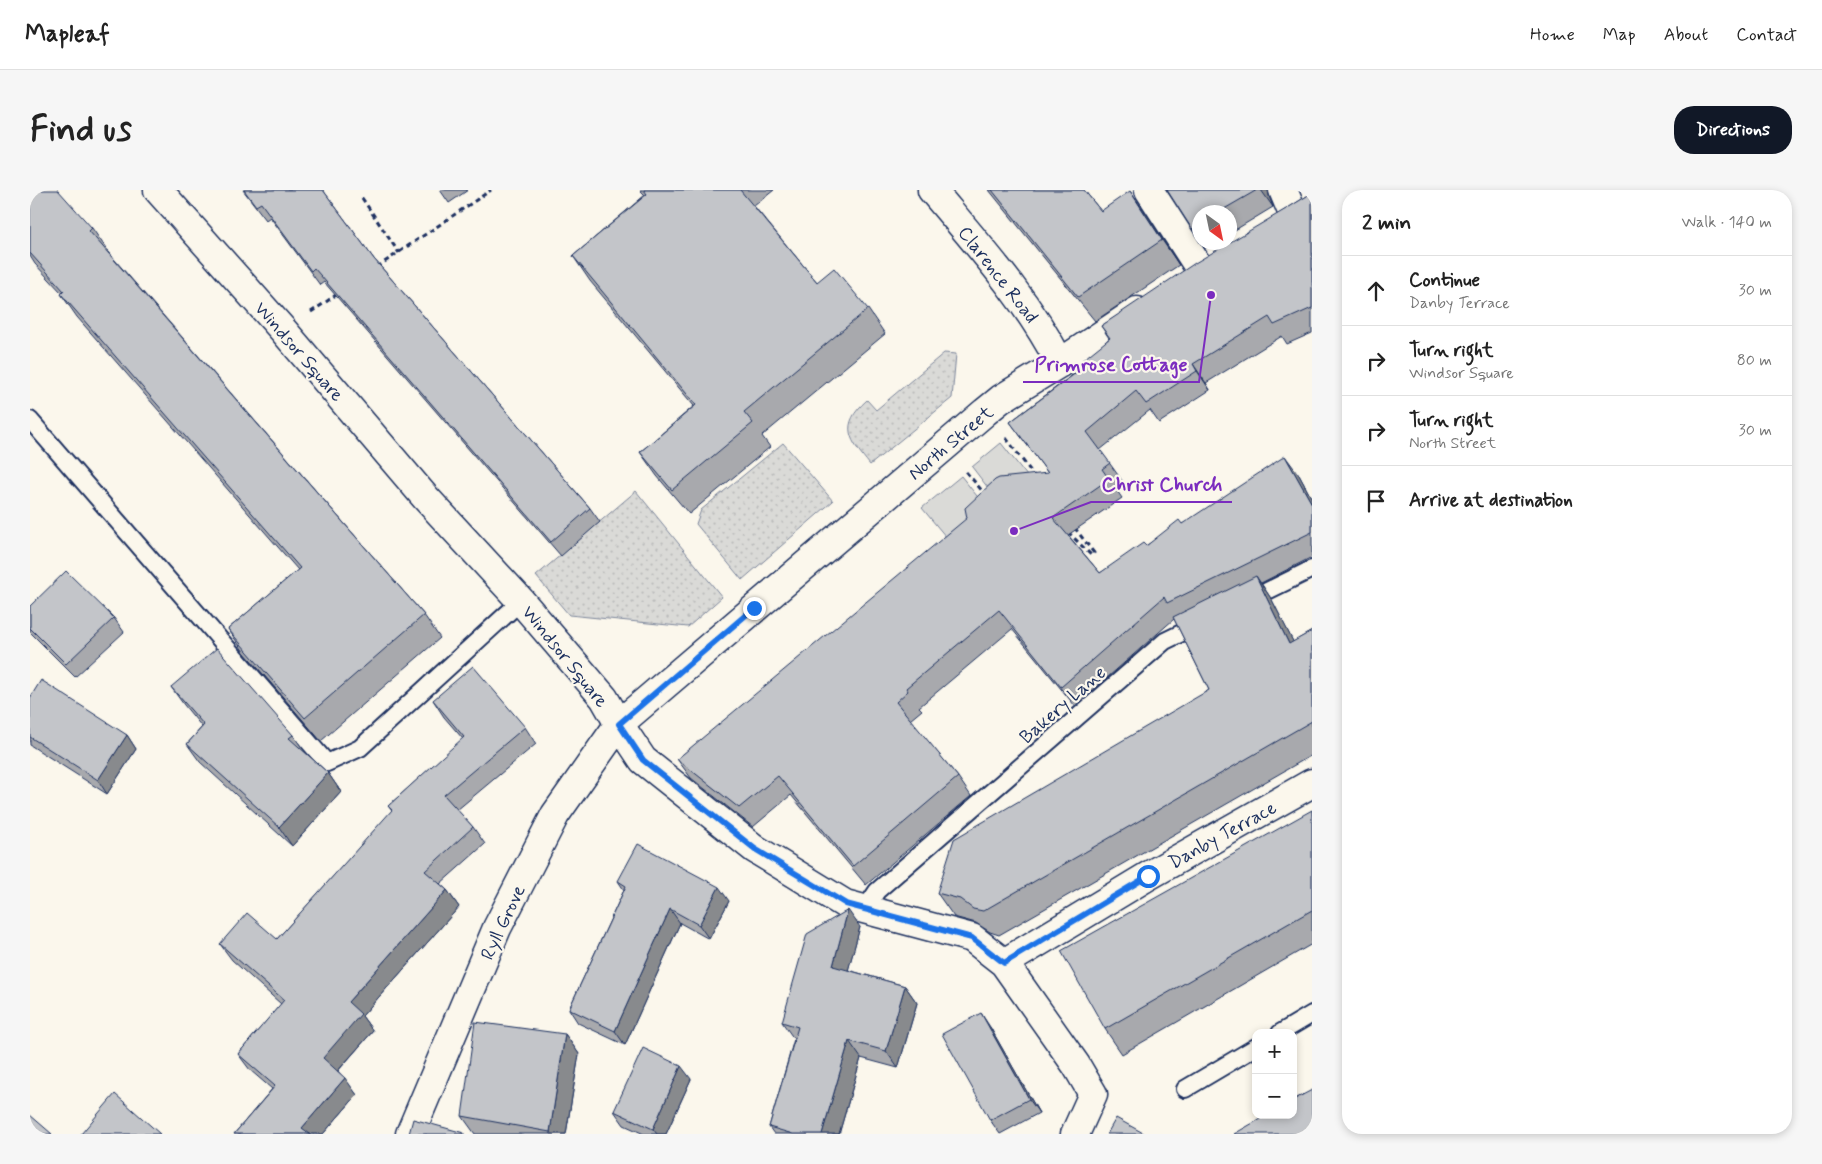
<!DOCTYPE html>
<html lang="en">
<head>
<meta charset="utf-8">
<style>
	:root { --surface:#fff; --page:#f6f6f6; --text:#222; --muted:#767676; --line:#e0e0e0; --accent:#111827 }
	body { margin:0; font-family:Mynerve,sans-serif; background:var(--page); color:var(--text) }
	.controls { position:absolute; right:15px; bottom:15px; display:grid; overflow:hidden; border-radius:10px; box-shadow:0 2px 8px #0003 }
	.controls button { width:45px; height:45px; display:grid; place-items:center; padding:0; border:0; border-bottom:1px solid var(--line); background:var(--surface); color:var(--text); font:25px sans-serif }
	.compass { position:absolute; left:1162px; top:15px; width:45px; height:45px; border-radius:50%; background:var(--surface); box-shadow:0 2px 8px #0003; rotate:147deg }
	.stop { position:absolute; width:15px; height:15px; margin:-11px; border:4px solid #1a73e8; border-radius:50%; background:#fff }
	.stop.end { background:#1a73e8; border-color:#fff; box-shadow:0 1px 5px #0008 }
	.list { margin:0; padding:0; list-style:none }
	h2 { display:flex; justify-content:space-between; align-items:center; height:65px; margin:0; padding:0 20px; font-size:21px }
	h2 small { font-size:16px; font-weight:400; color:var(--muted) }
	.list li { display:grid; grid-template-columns:32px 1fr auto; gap:15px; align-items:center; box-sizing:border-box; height:70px; padding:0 20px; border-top:1px solid var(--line) }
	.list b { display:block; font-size:19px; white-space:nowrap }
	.list p { margin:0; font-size:16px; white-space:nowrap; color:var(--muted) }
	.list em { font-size:16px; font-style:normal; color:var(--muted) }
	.icon { flex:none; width:28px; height:28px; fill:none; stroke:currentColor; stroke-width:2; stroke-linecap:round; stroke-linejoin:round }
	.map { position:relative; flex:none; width:1282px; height:944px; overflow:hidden; border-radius:20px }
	header { display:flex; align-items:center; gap:30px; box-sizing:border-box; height:70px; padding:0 25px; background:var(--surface); border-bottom:1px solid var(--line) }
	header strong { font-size:24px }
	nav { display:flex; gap:28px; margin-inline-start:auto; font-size:18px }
	.intro { display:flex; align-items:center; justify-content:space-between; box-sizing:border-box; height:120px; padding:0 30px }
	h1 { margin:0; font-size:35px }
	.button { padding:12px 22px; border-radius:20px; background:var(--accent); color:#fff; font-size:18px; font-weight:700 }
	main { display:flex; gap:30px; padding:0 30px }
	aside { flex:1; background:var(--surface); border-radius:20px; box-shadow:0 2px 8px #0003 }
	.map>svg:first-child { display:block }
</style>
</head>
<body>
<header>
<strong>Mapleaf</strong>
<nav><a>Home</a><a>Map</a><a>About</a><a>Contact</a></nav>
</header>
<div class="intro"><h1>Find us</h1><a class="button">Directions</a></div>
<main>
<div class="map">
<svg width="1282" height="944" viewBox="0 0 1282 944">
	<defs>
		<pattern id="grass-dots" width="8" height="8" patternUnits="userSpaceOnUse" patternTransform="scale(1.25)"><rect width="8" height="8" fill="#dadad7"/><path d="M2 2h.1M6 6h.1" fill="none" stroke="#babbbb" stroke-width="1.8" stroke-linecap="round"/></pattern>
	</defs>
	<rect width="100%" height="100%" fill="#fbf7ec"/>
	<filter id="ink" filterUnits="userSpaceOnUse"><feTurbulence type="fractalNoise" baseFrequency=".02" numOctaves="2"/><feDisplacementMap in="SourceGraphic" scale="10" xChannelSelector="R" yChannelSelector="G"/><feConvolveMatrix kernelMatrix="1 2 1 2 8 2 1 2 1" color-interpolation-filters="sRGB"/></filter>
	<g filter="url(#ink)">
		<path fill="url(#grass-dots)" stroke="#7a849a" d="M 914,163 L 926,164 L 922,208 L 840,275 C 820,250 808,236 837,210 L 846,220 Z
			M 753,253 L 803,311 L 712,390 L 666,334 L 671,320 Z
			M 606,301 L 692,407 L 658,437 L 539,425 L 506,386 Z"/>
		<path fill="#dadad7" stroke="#7a849a" d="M 971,253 L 1009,301 L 965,307 L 942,277 Z
			M 931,286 L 955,316 L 935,370 L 892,318 Z"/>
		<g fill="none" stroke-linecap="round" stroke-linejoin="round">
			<g stroke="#1b2f5e" stroke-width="20">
				<path id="service" d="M 0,230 L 297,573 L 330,558 L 491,411
					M 1217,411 L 1282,379
					M 835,719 L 847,701 L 1135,451 L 1170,434
					M 1250,843 L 1282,824
					M 1155,899 L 1226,857"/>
			</g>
			<g stroke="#1b2f5e" stroke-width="31">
				<path id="minor" d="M 128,0 L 253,140 L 395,307 L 491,411 L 574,508 L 589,534 L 613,570 L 725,659 L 815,714 L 942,748 L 974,773 L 1046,875 L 1063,904 L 1045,944
					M 902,0 C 948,55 997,109 1030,173
					M 1119,0 L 1170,79
					M 1253,0 L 1263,24
					M 974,773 L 1118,686 L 1282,593
					M 380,944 L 467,738 L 525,625 L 589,534 L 955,222 L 971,209 L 1030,173 L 1107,121"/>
			</g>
			<path stroke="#1b2f5e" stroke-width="3" stroke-dasharray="5 4" stroke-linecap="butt" d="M 332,8 L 369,63
				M 347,77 L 461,0
				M 281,122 L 309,103
				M 976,248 L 1005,287
				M 936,282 L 955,304
				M 1038,342 L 1061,365 L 1064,363 L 1044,337"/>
			<use href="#service" stroke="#fbf7ec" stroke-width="16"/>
			<use href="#minor" stroke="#fbf7ec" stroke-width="28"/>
		</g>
		<path fill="#a8a9ad" stroke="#1b2f5e" d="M 0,0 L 62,38 L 78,61 L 78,62 L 394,425 L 410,448 L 291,551 L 214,462 L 198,439 L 268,380 L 47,127 L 31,104 L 32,103 L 5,74 L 0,66 Z
			M 213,0 L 293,0 L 344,69 L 560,318 L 570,332 L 531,366 L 294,92 L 290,95 L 240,27 L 236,30 Z
			M 410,0 L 438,0 L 419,13 Z
			M 610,0 L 744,0 L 724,16 L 787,92 L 838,119 L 855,144 L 732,246 L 740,257 L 659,324 L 627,286 L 610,262 L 664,216 L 560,91 L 543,66 L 615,5 Z
			M 959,0 L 1054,0 L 1071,21 L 1117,25 L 1149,75 L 1065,131 Z
			M 1137,0 L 1238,0 L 1239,6 L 1243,17 L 1200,43 L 1200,22 L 1170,22 L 1170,50 Z
			M 1282,1 L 1282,143 L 1257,154 L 1252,146 L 1176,193 L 1180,200 L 1129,233 L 1120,220 L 1070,260 L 1093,292 L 1085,298 L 1092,308 L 1038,345 L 1070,383 L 1152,334 L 1269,285 L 1282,309 L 1282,367 L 1231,393 L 1242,410 L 1263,452 L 1282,441 L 1282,565 L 969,745 L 960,742 L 946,733 L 924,727 L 907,703 L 1179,500 L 1144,429 L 1045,516 L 982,439 L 889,517 L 892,520 L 880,530 L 928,587 L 941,606 L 836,695 L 761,605 L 723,637 L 661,588 L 647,569 L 1018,283 L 980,232 L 1053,177 L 1079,148 L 1071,136 L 1277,6 Z
			M 1171,52 L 1184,52 L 1175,58 Z
			M 0,416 L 84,428 L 94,442 L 45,487 L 0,442 Z
			M 141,497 L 263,545 L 275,562 L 298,583 L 311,602 L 262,656 L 170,572 L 157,554 L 172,537 L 154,515 Z
			M 0,508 L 97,545 L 106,559 L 77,604 L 0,555 Z
			M 403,510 L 495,537 L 506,554 L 427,620 L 443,637 L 455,654 L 410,694 L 417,700 L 429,717 L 332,826 L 343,841 L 308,881 L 327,905 L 293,944 L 204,944 L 242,899 L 220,880 L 208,864 L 251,814 L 202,770 L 190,754 L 247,749 L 362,621 L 358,616 L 433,549 L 414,527 Z
			M 1282,620 L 1282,754 L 1092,864 L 1075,839 Z
			M 588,691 L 699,711 L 679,749 L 650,733 L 595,855 L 548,833 L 539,819 L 594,700 Z
			M 830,737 L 818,780 L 875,796 L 887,813 L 868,878 L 831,868 L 809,944 L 744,944 L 739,937 L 764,849 L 752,832 Z
			M 960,837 L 1009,923 L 970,944 L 960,930 Z
			M 535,844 L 549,864 L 536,944 L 445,944 L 432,926 Z
			M 661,889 L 636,944 L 614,944 L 594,935 L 584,921 Z"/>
		<path fill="#888a8d" stroke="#1b2f5e" d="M 1231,0 L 1238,0 L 1239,6 L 1243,17 Z
			M 1100,1 L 1117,25 L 1149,75 L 1132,50 Z
			M 1163,174 L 1176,193 L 1180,200 L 1167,181 Z
			M 1255,266 L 1269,285 L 1282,309 L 1282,314 Z
			M 1226,386 L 1242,410 L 1276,477 L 1259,454 Z
			M 97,545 L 106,559 L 77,604 L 68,590 Z
			M 298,583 L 311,602 L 262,656 L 249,637 Z
			M 689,697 L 699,711 L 679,749 L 669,735 Z
			M 417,700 L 429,717 L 332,826 L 343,841 L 304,885 L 293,868 L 318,812 Z
			M 640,719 L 650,733 L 595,855 L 585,841 Z
			M 818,720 L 830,737 L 815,792 L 803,776 Z
			M 875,796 L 887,813 L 868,878 L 856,861 Z
			M 951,823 L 960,837 L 1009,923 L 999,909 Z
			M 535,844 L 549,864 L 536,944 L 521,944 L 520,942 Z
			M 819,851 L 831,868 L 809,944 L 792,944 Z
			M 651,876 L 661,889 L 636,944 L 627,944 L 623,939 Z
			M 315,888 L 327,905 L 293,944 L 277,944 L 272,938 Z"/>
		<path fill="#c3c5c9" stroke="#1b2f5e" d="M 0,0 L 28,0 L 62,38 L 59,41 L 394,425 L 275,528 L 198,439 L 270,378 L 31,104 L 34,101 L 0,63 Z
			M 214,0 L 293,0 L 344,69 L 560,318 L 521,352 L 284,78 L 281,81 L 231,13 L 226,16 Z
			M 614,0 L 710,0 L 787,92 L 804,78 L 838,119 L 714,222 L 723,233 L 642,300 L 610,262 L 666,215 L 543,66 L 617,4 Z
			M 962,0 L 1054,0 L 1071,21 L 1100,1 L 1132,50 L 1048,107 Z
			M 1137,0 L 1227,0 L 1189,22 L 1170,22 L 1170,34 L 1162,39 Z
			M 1282,1 L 1282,118 L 1244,135 L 1239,127 L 1163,174 L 1167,181 L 1116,214 L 1106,201 L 1057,242 L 1080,273 L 1072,279 L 1079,289 L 1023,328 L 1070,383 L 1113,353 L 1116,356 L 1149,330 L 1152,334 L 1255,266 L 1282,314 L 1282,342 L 1137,413 L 1134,407 L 1031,497 L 969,420 L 876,498 L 878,501 L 866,512 L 928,587 L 823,676 L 748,586 L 709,618 L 647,569 L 937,328 L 935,318 L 965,290 L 969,288 L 1018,283 L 980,232 L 1054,177 L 1050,172 L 1080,148 L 1071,136 L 1165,73 L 1256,19 L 1277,6 Z
			M 36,381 L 84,428 L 36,474 L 0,438 L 0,416 Z
			M 1226,386 L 1259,454 L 1282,441 L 1282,531 L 953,721 L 943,719 L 930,709 L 907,703 L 924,649 L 1179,500 L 1143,427 Z
			M 187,458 L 263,545 L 259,548 L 298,583 L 249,637 L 157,554 L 174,535 L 141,497 Z
			M 443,476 L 495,537 L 414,605 L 443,637 L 395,681 L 417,700 L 318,812 L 331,824 L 293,868 L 315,888 L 272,938 L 280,944 L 204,944 L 245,896 L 208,864 L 254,810 L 190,754 L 217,723 L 247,749 L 362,620 L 358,616 L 434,547 L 403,510 Z
			M 11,490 L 97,545 L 68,590 L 0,547 L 0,508 Z
			M 1282,620 L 1282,720 L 1075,839 L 1031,761 Z
			M 608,654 L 689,697 L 669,735 L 640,719 L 585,841 L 539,819 L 596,696 L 588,691 Z
			M 818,720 L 803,776 L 875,796 L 856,861 L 819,851 L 792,944 L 763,944 L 739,937 L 768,837 L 752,832 L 777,744 Z
			M 951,823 L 999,909 L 960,930 L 912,844 Z
			M 445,832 L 535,844 L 520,942 L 432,926 Z
			M 613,858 L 651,876 L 623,939 L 584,921 Z
			M 1282,900 L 1282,944 L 1204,944 L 1237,925 L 1263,925 L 1263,910 Z
			M 85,904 L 130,944 L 51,944 Z
			M 0,925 L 22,944 L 0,944 Z
			M 1086,928 L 1115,944 L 1077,944 Z
			M 383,929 L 434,943 L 434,944 L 379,944 Z"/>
	</g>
	<g fill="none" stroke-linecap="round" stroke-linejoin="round" filter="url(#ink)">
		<path stroke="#1a73e8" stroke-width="6" d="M 724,418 L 589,534 L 613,570 L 725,659 L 816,714 L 942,748 L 974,773 L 1118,686"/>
	</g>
	<g text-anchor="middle" stroke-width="4.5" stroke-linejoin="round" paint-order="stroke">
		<g font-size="19" fill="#1b2f5e" stroke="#fbf7ec">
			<text transform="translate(969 84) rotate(52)" y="7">Clarence Road</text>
			<text transform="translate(270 161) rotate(49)" y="7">Windsor Square</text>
			<text transform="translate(920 252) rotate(-40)" y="7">North Street</text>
			<text transform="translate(536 466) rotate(51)" y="7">Windsor Square</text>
			<text transform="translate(1032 514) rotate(-41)" y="7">Bakery Lane</text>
			<text transform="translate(1192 644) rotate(-29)" y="7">Danby Terrace</text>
			<text transform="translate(472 732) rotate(-65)" y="7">Ryll Grove</text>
		</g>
	</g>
	<path fill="none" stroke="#7b2cbf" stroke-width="2" d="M1181 105L1169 192H993M984 341L1061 312H1202"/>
	<g fill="#7b2cbf" stroke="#fbf7ec" stroke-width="2">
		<circle cx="1181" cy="105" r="5"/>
		<circle cx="984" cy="341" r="5"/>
	</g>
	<g font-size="20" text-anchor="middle" font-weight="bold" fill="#7b2cbf" stroke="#fbf7ec" stroke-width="4.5" stroke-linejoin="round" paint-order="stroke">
		<text x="1081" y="181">Primrose Cottage</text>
		<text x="1132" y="301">Christ Church</text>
	</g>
</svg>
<div class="controls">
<button>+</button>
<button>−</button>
</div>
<svg class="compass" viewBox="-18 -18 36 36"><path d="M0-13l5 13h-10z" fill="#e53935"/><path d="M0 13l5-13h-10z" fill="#767676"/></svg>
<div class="stop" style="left:1118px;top:686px"></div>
<div class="stop end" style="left:724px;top:418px"></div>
</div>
<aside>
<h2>2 min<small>Walk · 140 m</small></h2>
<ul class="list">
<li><svg class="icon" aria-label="ahead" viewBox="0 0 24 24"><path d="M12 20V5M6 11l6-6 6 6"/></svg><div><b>Continue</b><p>Danby Terrace</p></div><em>30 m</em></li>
<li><svg class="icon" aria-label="right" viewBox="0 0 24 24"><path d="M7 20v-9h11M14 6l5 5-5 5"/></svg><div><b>Turn right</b><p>Windsor Square</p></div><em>80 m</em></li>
<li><svg class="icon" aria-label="right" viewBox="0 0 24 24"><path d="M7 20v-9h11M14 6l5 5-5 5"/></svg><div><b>Turn right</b><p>North Street</p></div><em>30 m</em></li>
<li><svg class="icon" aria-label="arrive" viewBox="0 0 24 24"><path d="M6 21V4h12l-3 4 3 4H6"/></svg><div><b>Arrive at destination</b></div></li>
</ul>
</aside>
</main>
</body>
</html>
